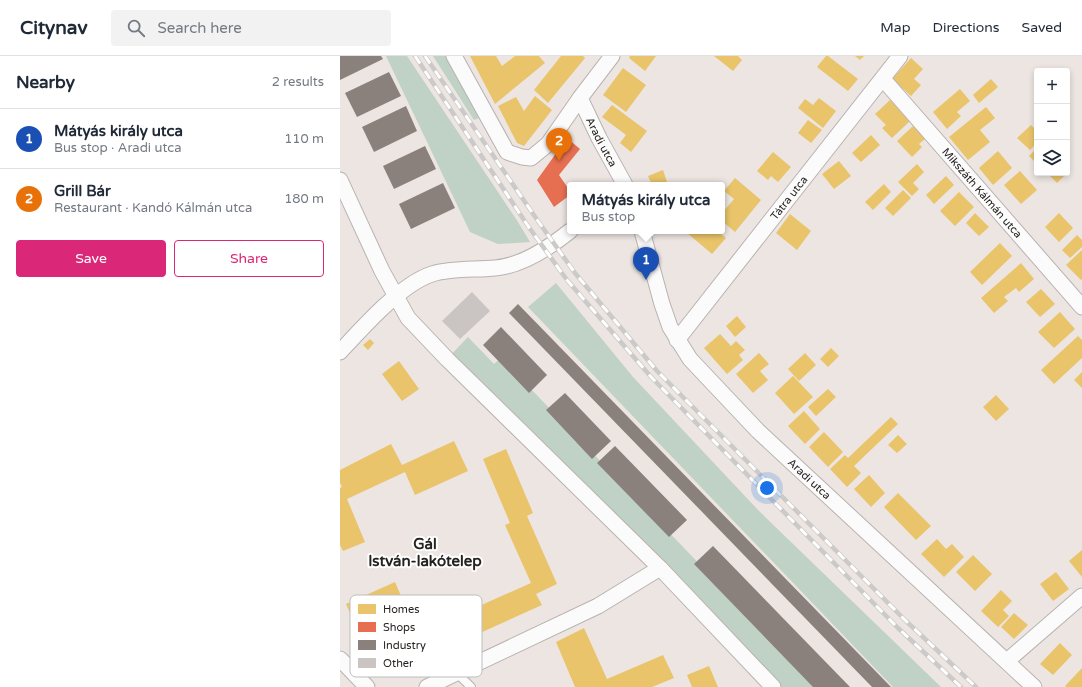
<!DOCTYPE html>
<html lang="en">
<head>
<meta charset="utf-8">
<style>
	:root { --surface:#fff; --page:#f2f2f3; --text:#1f2937; --muted:#747a83; --line:#e0e1e3; --accent:#db2777 }
	body { margin:0; font-family:"Varela Round",sans-serif; background:var(--page); color:var(--text) }
	.controls { position:absolute; right:12px; top:12px; display:grid; overflow:hidden; border-radius:4px; box-shadow:0 2px 6px #0003 }
	.controls button { width:36px; height:36px; display:grid; place-items:center; padding:0; border:0; border-bottom:1px solid var(--line); background:var(--surface); color:var(--text); font:20px sans-serif }
	.you { position:absolute; left:427px; top:432px; width:14px; height:14px; margin:-10px; border:3px solid #fff; border-radius:50%; background:#1a73e8; box-shadow:0 0 0 6px #1a73e833 }
	.badge { display:grid; place-items:center; width:26px; height:26px; border-radius:50%; background:var(--accent); color:#fff; font-size:13px; font-weight:700 }
	.pin { position:absolute; translate:-50% -33px; filter:drop-shadow(0 1px 2px #0008) }
	.pin::after { content:''; position:absolute; top:21px; width:14px; height:12px; background:inherit; clip-path:polygon(0 0,100% 0,50% 100%) }
	.popup { position:absolute; left:227px; top:126px; width:158px; height:52px; box-sizing:border-box; display:grid; place-content:center; border-radius:4px; background:var(--surface); filter:drop-shadow(0 1px 3px #0005); font-size:13px; white-space:nowrap; color:var(--muted) }
	.popup b { font-size:15px; color:var(--text) }
	.popup::after { content:''; position:absolute; left:50%; top:100%; margin-left:-8px; border:8px solid transparent; border-top-color:var(--surface) }
	.list { margin:0; padding:0; list-style:none }
	h2 { display:flex; justify-content:space-between; align-items:center; height:52px; margin:0; padding:0 16px; font-size:17px }
	h2 small { font-size:13px; font-weight:400; color:var(--muted) }
	.list li { display:grid; grid-template-columns:26px 1fr auto; gap:12px; align-items:center; box-sizing:border-box; height:60px; padding:0 16px; border-top:1px solid var(--line) }
	.list b { display:block; font-size:15px; white-space:nowrap }
	.list p { margin:0; font-size:13px; white-space:nowrap; color:var(--muted) }
	.list em { font-size:13px; font-style:normal; color:var(--muted) }
	.actions { display:flex; gap:8px; padding:12px 16px }
	.actions a { flex:1; padding:9px 0; border:1px solid var(--accent); border-radius:4px; text-align:center; font-size:14px; color:var(--accent) }
	.actions .main { background:var(--accent); color:#fff }
	.icon { flex:none; width:22px; height:22px; fill:none; stroke:currentColor; stroke-width:2; stroke-linecap:round; stroke-linejoin:round }
	.map { position:relative; flex:none; width:742px; height:631px; overflow:hidden }
	header { display:flex; align-items:center; gap:24px; box-sizing:border-box; height:56px; padding:0 20px; background:var(--surface); border-bottom:1px solid var(--line) }
	header strong { font-size:19px }
	nav { display:flex; gap:22px; margin-inline-start:auto; font-size:14px }
	.search { width:280px; height:36px; background:var(--page); display:flex; align-items:center; gap:10px; box-sizing:border-box; padding:0 14px; border-radius:4px; color:var(--muted); font-size:15px }
	main { display:flex }
	aside { flex:1; background:var(--surface) }
	.map>svg:first-child { display:block }
</style>
</head>
<body>
<header>
<strong>Citynav</strong>
<div class="search"><svg class="icon" aria-label="search" viewBox="0 0 24 24"><circle cx="10" cy="10" r="6"/><path d="M15 15l6 6"/></svg>Search here</div>
<nav><a>Map</a><a>Directions</a><a>Saved</a></nav>
</header>
<main>
<aside>
<h2>Nearby<small>2 results</small></h2>
<ul class="list">
<li><span class="badge" style="background:#1a4fb4">1</span><div><b>Mátyás király utca</b><p>Bus stop · Aradi utca</p></div><em>110 m</em></li>
<li><span class="badge" style="background:#e8710a">2</span><div><b>Grill Bár</b><p>Restaurant · Kandó Kálmán utca</p></div><em>180 m</em></li>
</ul>
<div class="actions"><a class="main">Save</a><a>Share</a></div>
</aside>
<div class="map">
<svg width="742" height="631" viewBox="0 0 742 631">
	<rect width="100%" height="100%" fill="#ece5e2"/>
	<path fill="#c0d1c5" d="M 46,0 L 67,0 L 178,166 L 190,186 L 158,188 L 130,176 Z
		M 93,0 L 107,0 L 139,62 L 134,64 Z
		M 216,227 L 293,321 L 419,455 L 601,631 L 553,631 L 188,251 Z
		M 128,281 L 154,308 L 161,302 L 478,631 L 428,631 L 107,303 Z"/>
	<path fill="#e9c46a" d="M 130,0 L 156,0 L 162,10 L 175,0 L 199,0 L 205,7 L 155,48 Z
		M 221,0 L 243,0 L 245,2 L 208,47 L 194,34 Z
		M 290,0 L 316,0 L 305,15 L 289,2 Z
		M 374,0 L 398,0 L 402,4 L 393,15 Z
		M 486,0 L 488,0 L 518,23 L 508,35 L 477,11 Z
		M 515,0 L 524,0 L 520,4 Z
		M 571,2 L 583,13 L 574,23 L 581,29 L 571,40 L 552,23 Z
		M 283,12 L 306,29 L 286,56 L 263,39 Z
		M 651,23 L 658,31 L 639,47 L 633,39 Z
		M 620,33 L 630,45 L 617,56 L 621,60 L 607,73 L 593,56 Z
		M 195,40 L 212,54 L 184,90 L 177,87 L 158,50 L 176,41 L 184,55 Z
		M 479,42 L 496,55 L 483,72 L 458,52 L 465,43 L 473,49 Z
		M 550,44 L 570,65 L 552,82 L 542,72 L 546,69 L 535,58 Z
		M 272,49 L 307,75 L 291,96 L 280,87 L 286,79 L 262,61 Z
		M 646,51 L 655,62 L 640,74 L 650,86 L 628,104 L 609,81 Z
		M 468,64 L 482,74 L 471,87 L 458,77 Z
		M 691,69 L 697,75 L 697,87 L 690,94 L 677,82 Z
		M 573,70 L 585,83 L 579,88 L 582,91 L 572,101 L 557,85 Z
		M 531,79 L 540,89 L 521,106 L 512,97 Z
		M 697,92 L 697,108 L 689,100 Z
		M 658,95 L 672,112 L 653,129 L 639,112 Z
		M 433,96 L 451,111 L 438,126 L 431,120 L 428,124 L 417,115 Z
		M 499,105 L 511,120 L 494,133 L 482,118 Z
		M 577,108 L 584,116 L 573,127 L 579,133 L 572,140 L 558,126 Z
		M 727,113 L 729,115 L 717,127 L 709,119 L 711,117 L 727,117 Z
		M 323,114 L 328,129 L 312,129 L 308,120 Z
		M 680,115 L 697,134 L 681,148 L 664,129 Z
		M 606,120 L 614,129 L 594,148 L 586,139 Z
		M 395,122 L 421,144 L 395,176 L 382,165 L 382,157 L 394,143 L 384,135 Z
		M 544,128 L 551,136 L 533,154 L 525,146 Z
		M 563,134 L 571,142 L 553,160 L 545,152 Z
		M 619,136 L 634,151 L 615,170 L 600,155 Z
		M 635,157 L 649,171 L 639,180 L 626,167 Z
		M 719,157 L 733,172 L 719,186 L 705,171 Z
		M 450,158 L 471,175 L 457,194 L 436,177 Z
		M 347,175 L 378,175 L 386,182 L 372,198 L 346,176 Z
		M 737,179 L 742,184 L 742,191 L 730,202 L 722,194 Z
		M 660,187 L 672,200 L 642,229 L 630,216 Z
		M 742,194 L 742,223 L 741,224 L 726,209 Z
		M 681,207 L 694,223 L 679,236 L 676,232 L 664,241 L 668,245 L 654,257 L 641,242 Z
		M 701,233 L 715,248 L 700,261 L 686,246 Z
		M 720,256 L 735,273 L 714,292 L 698,276 Z
		M 397,260 L 406,271 L 395,281 L 386,270 Z
		M 380,278 L 391,290 L 396,285 L 405,294 L 399,299 L 403,304 L 387,318 L 364,292 Z
		M 738,280 L 742,284 L 742,302 L 714,328 L 701,314 Z
		M 30,283 L 34,287 L 28,294 L 23,289 Z
		M 491,292 L 499,300 L 488,311 L 480,303 Z
		M 419,297 L 429,308 L 420,315 L 428,324 L 413,337 L 396,318 Z
		M 465,297 L 476,309 L 459,325 L 448,313 Z
		M 59,305 L 79,333 L 62,345 L 42,318 Z
		M 742,316 L 742,332 L 734,324 Z
		M 453,320 L 473,341 L 454,358 L 435,337 Z
		M 488,333 L 496,341 L 476,360 L 468,351 Z
		M 656,339 L 669,353 L 656,365 L 643,351 Z
		M 464,355 L 480,373 L 465,388 L 448,370 Z
		M 551,361 L 558,368 L 514,410 L 521,417 L 507,431 L 490,413 L 505,399 L 508,402 Z
		M 484,376 L 503,396 L 488,411 L 469,391 Z
		M 558,379 L 567,388 L 557,397 L 548,389 Z
		M 114,385 L 128,415 L 75,439 L 65,416 L 7,443 L 25,486 L 3,495 L 0,489 L 0,432 L 2,431 L 0,427 L 0,414 L 51,388 L 62,409 Z
		M 166,393 L 193,457 L 187,460 L 217,528 L 196,538 L 202,549 L 109,591 L 99,568 L 191,527 L 165,469 L 170,467 L 143,403 Z
		M 529,419 L 545,437 L 531,451 L 514,433 Z
		M 558,437 L 591,470 L 576,484 L 544,451 Z
		M 597,483 L 606,493 L 612,488 L 624,501 L 604,521 L 581,498 Z
		M 742,494 L 742,521 L 729,505 Z
		M 633,499 L 652,518 L 635,535 L 616,516 Z
		M 716,516 L 729,533 L 713,545 L 700,528 Z
		M 55,526 L 75,572 L 26,593 L 6,548 Z
		M 661,534 L 672,545 L 663,554 L 669,560 L 658,571 L 641,555 Z
		M 674,557 L 688,569 L 674,583 L 661,571 Z
		M 244,572 L 267,623 L 323,599 L 334,622 L 312,631 L 235,631 L 216,586 Z
		M 720,587 L 732,599 L 713,619 L 700,608 Z
		M 369,610 L 378,631 L 352,631 L 347,619 Z
		M 742,612 L 742,631 L 726,631 L 725,630 Z"/>
	<path fill="#e76f51" d="M 227,82 L 240,93 L 219,119 L 230,135 L 230,139 L 214,151 L 197,124 Z"/>
	<path fill="#8a817c" d="M 0,0 L 41,0 L 43,3 L 0,24 Z
		M 49,16 L 61,40 L 17,61 L 5,37 Z
		M 66,50 L 77,75 L 34,96 L 22,71 Z
		M 85,90 L 96,113 L 54,133 L 43,110 Z
		M 103,127 L 115,152 L 71,173 L 59,148 Z
		M 178,248 L 551,631 L 532,631 L 169,257 Z
		M 161,271 L 207,319 L 189,337 L 143,289 Z
		M 225,337 L 271,385 L 252,403 L 206,354 Z
		M 275,390 L 347,464 L 329,481 L 257,407 Z
		M 373,490 L 510,631 L 473,631 L 354,508 Z"/>
	<path fill="#cac5c3" d="M 132,236 L 150,255 L 120,283 L 102,265 Z"/>
	<g fill="none" stroke-linecap="round" stroke-linejoin="round">
		<g stroke="#b8b2b0" stroke-width="10">
			<path id="service" d="M 117,617 L 131,631"/>
		</g>
		<g stroke="#b8b2b0" stroke-width="17">
			<g id="minor">
				<path d="M 114,0 L 167,96 L 182,101 L 191,102 L 208,88 L 240,42 L 272,0"/>
				<path id="s1" d="M 543,23 L 742,251"/>
				<path id="s2" d="M 240,42 L 259,82 L 285,129"/>
				<path d="M 0,124 L 42,215 L 68,262 L 107,303 L 320,512 L 433,631"/>
				<path id="s3" d="M 302,175 L 322,248 L 330,271 L 350,303 L 418,375 L 694,631"/>
				<path id="s4" d="M 337,284 L 560,0"/>
				<path d="M 0,296 C 22,272 61,228 92,218 C 112,212 134,214 155,212 C 181,210 210,191 230,175"/>
				<path d="M 0,603 L 27,631"/>
				<path d="M 667,605 L 742,540"/>
				<path d="M 87,631 L 258,550 L 320,512"/>
			</g>
		</g>
		<use href="#service" stroke="#fcfbfb" stroke-width="8"/>
		<use href="#minor" stroke="#fcfbfb" stroke-width="15"/>
		<g stroke="#cccac8" stroke-width="4.5">
			<path id="rail" d="M 75,0 L 188,170 L 227,224 L 312,322 L 558,572 L 621,631
				M 85,0 L 198,165 L 235,217 L 317,315 L 566,565 L 636,631"/>
		</g>
		<use href="#rail" stroke="#fff" stroke-width="3" stroke-dasharray="9" stroke-linecap="butt"/>
	</g>
	<g text-anchor="middle" stroke-width="4" stroke-linejoin="round" paint-order="stroke">
		<g font-size="11" fill="#26221f" stroke="#fff">
			<text dy="4" stroke="none"><textPath href="#s2" startOffset="49">Aradi utca</textPath></text>
			<text dy="4" stroke="none"><textPath href="#s1" startOffset="151">Mikszáth Kálmán utca</textPath></text>
			<text dy="4" stroke="none"><textPath href="#s4" startOffset="181">Tátra utca</textPath></text>
			<text dy="4" stroke="none"><textPath href="#s3" startOffset="307">Aradi utca</textPath></text>
		</g>
		<g font-size="15" font-weight="bold" fill="#26221f" stroke="#fff">
			<text x="85" y="493">Gál<tspan x="85" dy="17">István-lakótelep</tspan></text>
		</g>
	</g>
	<rect x="10" y="539" width="132" height="82" rx="6" fill="#fff" stroke="#bebdbc" stroke-width="1"/>
	<rect x="18" y="548" width="18" height="10" fill="#e9c46a"/>
	<rect x="18" y="566" width="18" height="10" fill="#e76f51"/>
	<rect x="18" y="584" width="18" height="10" fill="#8a817c"/>
	<rect x="18" y="602" width="18" height="10" fill="#cac5c3"/>
	<g font-size="11" fill="#26221f">
		<text x="43" y="557">Homes</text>
		<text x="43" y="575">Shops</text>
		<text x="43" y="593">Industry</text>
		<text x="43" y="611">Other</text>
	</g>
</svg>
<div class="controls">
<button>+</button>
<button>−</button>
<button><svg class="icon" aria-label="layers" viewBox="0 0 24 24"><path d="M12 4l9 5-9 5-9-5zM3 14l9 5 9-5"/></svg></button>
</div>
<div class="you"></div>
<div class="pin badge" style="left:306px;top:224px;background:#1a4fb4">1</div>
<div class="popup"><b>Mátyás király utca</b>Bus stop</div>
<div class="pin badge" style="left:219px;top:105px;background:#e8710a">2</div>
</div>
</main>
</body>
</html>
